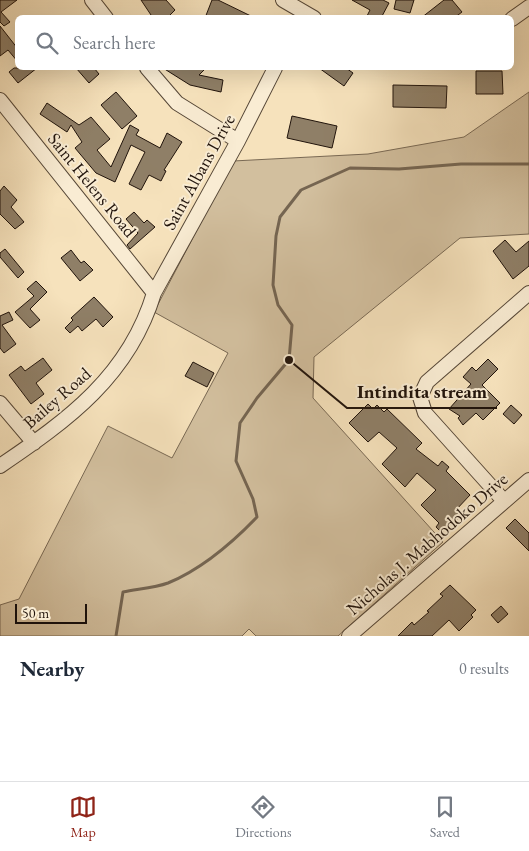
<!DOCTYPE html>
<html lang="en">
<head>
<meta charset="utf-8">
<style>
	:root { --surface:#fff; --page:#f2f2f3; --text:#1f2937; --muted:#747a83; --line:#e0e1e3; --accent:#8f2418 }
	body { margin:0; font-family:"EB Garamond",serif; background:var(--page); color:var(--text) }
	.scale { position:absolute; left:15px; bottom:12px; width:72px; box-sizing:border-box; padding-left:5px; border:2px solid #20130b; border-top:0; font-size:14px; line-height:18px; white-space:nowrap; color:#20130b; -webkit-text-stroke:4px #f9ecd3; paint-order:stroke }
	.list { margin:0; padding:0; list-style:none }
	h2 { display:flex; justify-content:space-between; align-items:center; height:65px; margin:0; padding:0 20px; font-size:21px }
	h2 small { font-size:16px; font-weight:400; color:var(--muted) }
	.icon { flex:none; width:28px; height:28px; fill:none; stroke:currentColor; stroke-width:2; stroke-linecap:round; stroke-linejoin:round }
	.map { position:relative; flex:none; width:529px; height:636px; overflow:hidden }
	.search { position:absolute; background:var(--surface); box-shadow:0 5px 20px #0002; left:15px; right:15px; top:15px; height:55px; display:flex; align-items:center; gap:12px; box-sizing:border-box; padding:0 18px; border-radius:8px; color:var(--muted); font-size:19px }
	.sheet { height:145px; background:var(--surface) }
	nav { display:flex; justify-content:space-around; align-items:center; box-sizing:border-box; height:70px; border-top:1px solid var(--line); background:var(--surface); font-size:14px; color:var(--muted) }
	nav a { display:grid; justify-items:center; gap:2px }
	nav .on { color:var(--accent) }
	.map>svg:first-child { display:block }
</style>
</head>
<body>
<div class="map">
<svg width="529" height="636" viewBox="0 0 529 636">
	<rect width="100%" height="100%" fill="#f6e2bc"/>
	<filter id="stains"><feTurbulence type="fractalNoise" baseFrequency=".004" numOctaves="4"/><feColorMatrix values="0 0 0 0 .2 0 0 0 0 .09 0 0 0 0 .02 0 0 0 .5 -.17"/></filter>
	<radialGradient id="worn" r=".72"><stop offset=".6" stop-color="#630" stop-opacity="0"/><stop offset="1" stop-color="#630" stop-opacity=".3"/></radialGradient>
	<path fill="#d2bf9e" stroke="#796954" d="M 529,92 L 529,234 L 460,238 L 314,357 L 313,398 L 443,542 L 338,636 L 256,636 L 249,629 L 242,636 L 0,636 L 0,605 L 19,599 L 108,426 L 172,458 L 228,353 L 154,312 L 233,161 L 368,154 L 464,137 Z"/>
	<g fill="none" stroke-linecap="round" stroke-linejoin="round">
		<path stroke="#756551" stroke-width="3" d="M 116,636 L 123,592 C 137,589 154,588 168,583 C 202,569 232,543 257,517 L 253,499 L 236,461 L 240,423 L 257,398 L 289,360 L 292,325 L 278,305 L 273,285 L 276,236 L 280,217 L 301,190 L 350,168 L 399,169 L 461,164 L 529,164"/>
	</g>
	<path fill="#8f7f67" stroke="#20130b" d="M 0,0 L 17,0 L 1,12 L 10,22 L 4,26 L 0,22 Z
		M 141,0 L 166,0 L 175,10 L 167,18 L 153,18 Z
		M 212,0 L 218,0 L 255,18 L 205,18 Z
		M 352,0 L 383,0 L 389,3 L 381,18 L 366,18 L 370,10 Z
		M 396,0 L 414,0 L 410,13 L 394,9 Z
		M 444,0 L 452,0 L 462,12 L 454,18 L 421,18 Z
		M 0,26 L 18,49 L 18,62 L 8,50 L 0,56 Z
		M 14,68 L 37,68 L 18,83 L 9,72 Z
		M 76,68 L 94,68 L 99,74 L 89,83 Z
		M 163,68 L 206,68 L 199,75 L 223,80 L 221,92 L 190,85 Z
		M 319,68 L 346,68 L 353,73 L 344,86 Z
		M 476,71 L 502,71 L 503,94 L 476,94 Z
		M 393,85 L 447,86 L 446,108 L 393,107 Z
		M 116,92 L 137,116 L 122,129 L 101,105 Z
		M 47,103 L 79,125 L 91,117 L 110,139 L 97,150 L 111,167 L 130,125 L 139,130 L 136,135 L 160,148 L 167,133 L 182,142 L 164,170 L 166,171 L 161,181 L 149,175 L 141,190 L 129,184 L 145,152 L 131,145 L 115,182 L 96,173 L 75,148 L 82,142 L 71,125 L 67,132 L 40,114 Z
		M 292,116 L 337,126 L 332,148 L 287,138 Z
		M 4,186 L 17,200 L 11,207 L 24,222 L 15,229 L 0,214 L 0,191 Z
		M 134,212 L 144,223 L 147,220 L 155,227 L 130,249 L 127,245 L 138,233 L 126,219 Z
		M 505,240 L 516,252 L 529,241 L 529,266 L 513,279 L 493,251 Z
		M 5,249 L 24,272 L 18,278 L 0,257 L 0,253 Z
		M 71,250 L 81,263 L 84,261 L 93,270 L 80,281 L 61,258 Z
		M 36,281 L 47,292 L 30,309 L 40,320 L 30,328 L 15,312 L 34,296 L 27,289 Z
		M 94,297 L 113,317 L 103,327 L 96,319 L 82,331 L 78,326 L 70,333 L 65,328 L 73,320 L 71,318 Z
		M 9,312 L 13,320 L 2,325 L 16,344 L 4,353 L 0,348 L 0,316 Z
		M 43,358 L 52,370 L 36,383 L 44,394 L 31,404 L 9,375 L 21,366 L 25,371 Z
		M 488,359 L 498,369 L 482,385 L 500,403 L 483,420 L 476,413 L 463,425 L 458,418 L 460,416 L 449,409 L 471,384 L 463,377 L 472,367 L 476,371 Z
		M 193,362 L 214,373 L 207,387 L 185,376 Z
		M 368,404 L 373,409 L 377,405 L 384,412 L 387,409 L 422,443 L 416,449 L 438,466 L 442,461 L 449,467 L 446,471 L 470,495 L 455,511 L 461,516 L 455,521 L 454,520 L 442,533 L 436,527 L 439,523 L 421,505 L 436,490 L 417,473 L 405,487 L 382,464 L 397,448 L 379,432 L 368,442 L 349,423 Z
		M 511,405 L 522,415 L 514,424 L 503,414 Z
		M 515,519 L 529,533 L 529,551 L 506,528 Z
		M 450,585 L 476,610 L 471,615 L 473,617 L 459,631 L 449,620 L 432,636 L 398,636 L 412,622 L 414,625 L 429,612 L 427,611 L 443,596 L 440,594 Z
		M 501,606 L 508,614 L 498,623 L 491,615 Z"/>
	<g fill="none" stroke-linecap="round" stroke-linejoin="round">
		<g stroke="#564737" stroke-width="16">
			<path id="minor" d="M 92,0 L 106,18
				M 283,0 L 314,18
				M 512,19 L 529,7
				M 147,68 L 177,103 L 238,141
				M 0,100 L 154,293
				M 0,403 L 34,443
				M 0,466 C 68,420 129,376 154,293 L 238,141 L 275,68
				M 504,501 L 425,413 L 420,397 L 427,382 L 529,293
				M 349,636 L 529,480"/>
		</g>
		<use href="#minor" stroke="#f9ecd3" stroke-width="14"/>
	</g>
	<g text-anchor="middle" stroke-width="4" stroke-linejoin="round" paint-order="stroke">
		<g font-size="18" fill="#20130b" stroke="#f9ecd3">
			<text transform="translate(199 172) rotate(-61)" y="6">Saint Albans Drive</text>
			<text transform="translate(92 185) rotate(51)" y="6">Saint Helens Road</text>
			<text transform="translate(57 398) rotate(-41)" y="6">Bailey Road</text>
			<text transform="translate(427 544) rotate(-41)" y="6">Nicholas J. Mabhodoko Drive</text>
		</g>
	</g>
	<path fill="none" stroke="#20130b" stroke-width="2" d="M289 360L347 408H497"/>
	<circle fill="#20130b" stroke="#f9ecd3" stroke-width="2" cx="289" cy="360" r="5"/>
	<g font-size="19" text-anchor="middle" font-weight="bold" fill="#20130b" stroke="#f9ecd3" stroke-width="4" stroke-linejoin="round" paint-order="stroke">
		<text x="422" y="398">Intindita stream</text>
	</g>
	<rect width="100%" height="100%" filter="url(#stains)"/>
	<rect width="100%" height="100%" fill="url(#worn)"/>
</svg>
<div class="scale">50 m</div>
<div class="search"><svg class="icon" aria-label="search" viewBox="0 0 24 24"><circle cx="10" cy="10" r="6"/><path d="M15 15l6 6"/></svg>Search here</div>
</div>
<section class="sheet">
<h2>Nearby<small>0 results</small></h2>
<ul class="list">
</ul>
</section>
<nav>
<a class="on"><svg class="icon" aria-label="map" viewBox="0 0 24 24"><path d="M3 6l6-2 6 2 6-2v14l-6 2-6-2-6 2zM9 4v14M15 6v14"/></svg>Map</a>
<a><svg class="icon" aria-label="directions" viewBox="0 0 24 24"><path d="M12 3l9 9-9 9-9-9zM9 14v-3h6M13 9l2 2-2 2"/></svg>Directions</a>
<a><svg class="icon" aria-label="saved" viewBox="0 0 24 24"><path d="M7 4h10v16l-5-4-5 4z"/></svg>Saved</a>
</nav>
</body>
</html>
